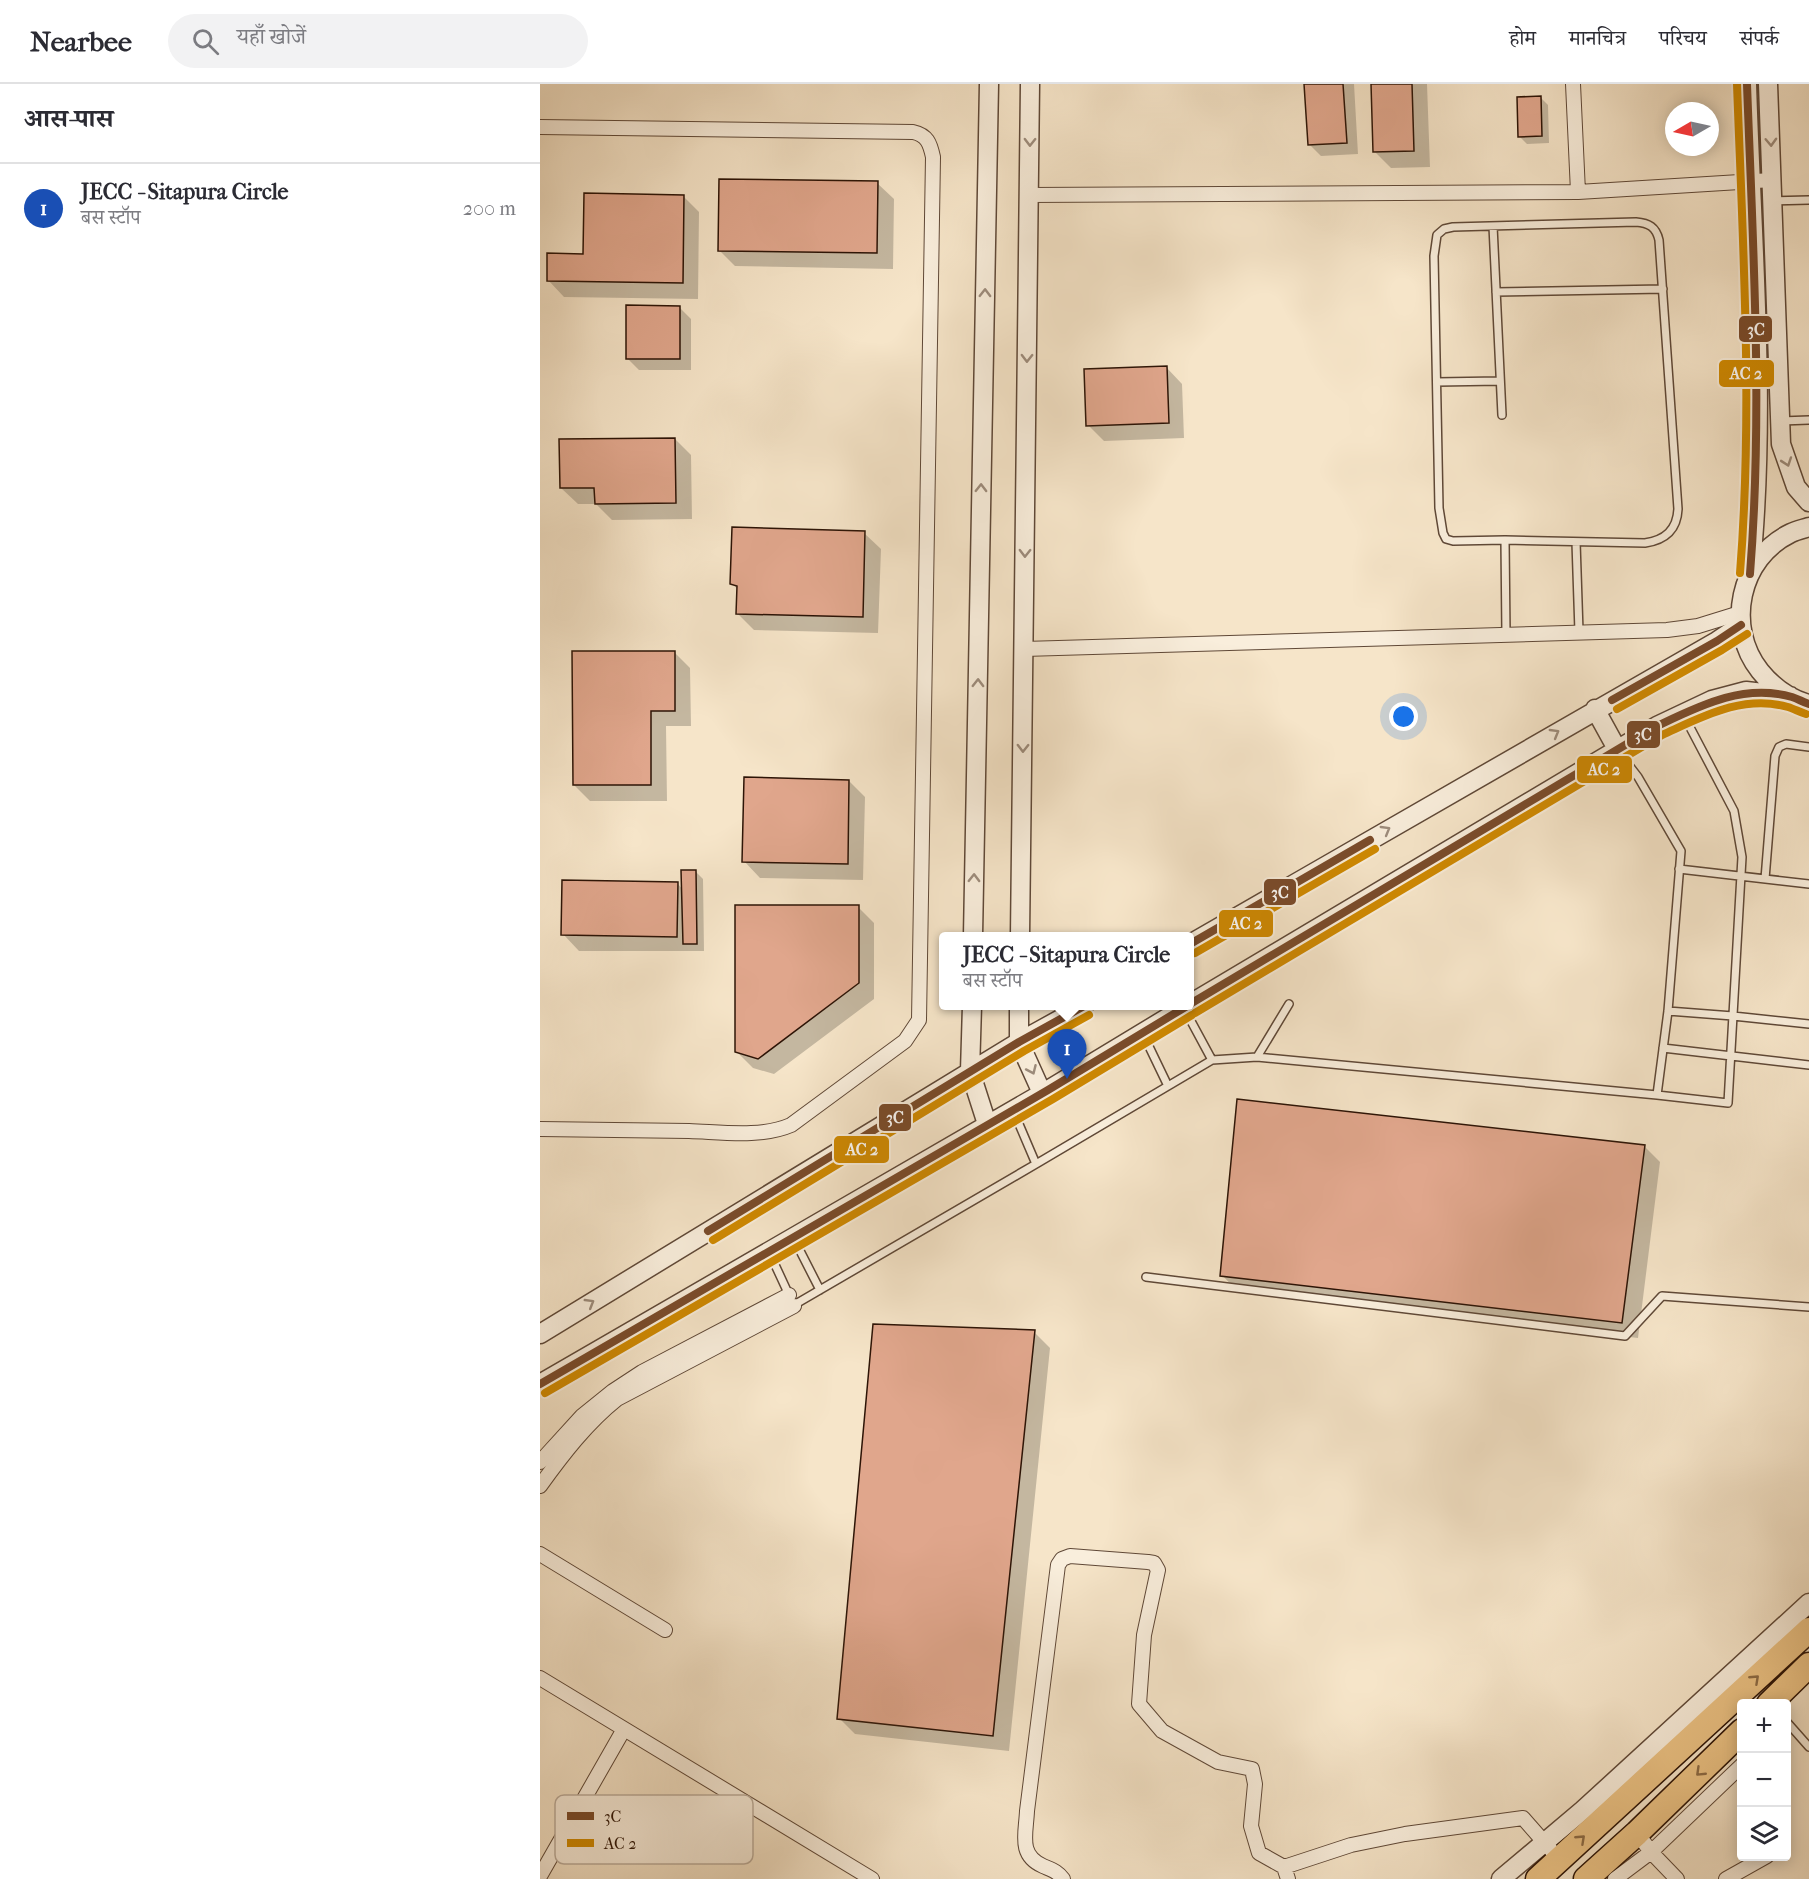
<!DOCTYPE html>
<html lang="hi">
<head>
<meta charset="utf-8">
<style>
	:root { --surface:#fff; --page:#f2f2f3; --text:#2b2b33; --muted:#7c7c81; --line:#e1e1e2; --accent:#d93025 }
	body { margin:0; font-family:"IM FELL French Canon","Noto Serif Devanagari",serif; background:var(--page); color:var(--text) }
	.controls { position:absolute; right:18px; bottom:18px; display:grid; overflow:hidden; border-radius:6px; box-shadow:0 3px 15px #0003 }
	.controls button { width:54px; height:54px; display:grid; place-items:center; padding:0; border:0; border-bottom:2px solid var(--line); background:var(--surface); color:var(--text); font:30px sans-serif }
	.compass { position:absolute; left:1125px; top:18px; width:54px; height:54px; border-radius:50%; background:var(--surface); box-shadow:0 3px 15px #0003; rotate:261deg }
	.you { position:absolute; left:864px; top:633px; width:21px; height:21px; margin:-15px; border:4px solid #fff; border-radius:50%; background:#1a73e8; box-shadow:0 0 0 9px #1a73e833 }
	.badge { display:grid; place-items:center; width:39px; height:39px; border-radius:50%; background:var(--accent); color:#fff; font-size:20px; font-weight:700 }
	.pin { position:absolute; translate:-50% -50px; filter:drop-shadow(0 2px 3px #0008) }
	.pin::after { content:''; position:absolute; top:32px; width:21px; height:18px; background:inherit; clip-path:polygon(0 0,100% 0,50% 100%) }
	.popup { position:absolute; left:399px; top:848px; width:255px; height:78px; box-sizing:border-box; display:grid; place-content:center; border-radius:6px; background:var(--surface); filter:drop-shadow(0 2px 4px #0005); font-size:20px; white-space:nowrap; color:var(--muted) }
	.popup b { font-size:22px; color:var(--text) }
	.popup::after { content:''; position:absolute; left:50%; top:100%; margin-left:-12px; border:12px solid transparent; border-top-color:var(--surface) }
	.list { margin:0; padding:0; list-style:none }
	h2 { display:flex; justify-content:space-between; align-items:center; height:78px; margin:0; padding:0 24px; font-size:26px }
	h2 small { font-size:20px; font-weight:400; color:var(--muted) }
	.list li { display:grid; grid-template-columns:39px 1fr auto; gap:18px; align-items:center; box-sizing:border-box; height:90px; padding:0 24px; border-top:2px solid var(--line) }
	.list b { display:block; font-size:22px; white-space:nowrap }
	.list p { margin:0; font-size:20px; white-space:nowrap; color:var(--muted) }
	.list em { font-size:20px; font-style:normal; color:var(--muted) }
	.icon { flex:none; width:33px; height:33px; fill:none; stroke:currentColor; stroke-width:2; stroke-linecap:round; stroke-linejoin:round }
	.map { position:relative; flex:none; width:1269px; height:1795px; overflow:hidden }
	header { display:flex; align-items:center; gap:36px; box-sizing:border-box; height:84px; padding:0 30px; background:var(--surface); border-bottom:2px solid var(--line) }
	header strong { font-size:28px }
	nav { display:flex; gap:33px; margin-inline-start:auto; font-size:21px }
	.search { width:420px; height:54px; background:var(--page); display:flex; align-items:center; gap:15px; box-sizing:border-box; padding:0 21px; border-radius:33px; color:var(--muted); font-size:22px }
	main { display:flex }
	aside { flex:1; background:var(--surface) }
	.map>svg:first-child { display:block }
</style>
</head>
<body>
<header>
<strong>Nearbee</strong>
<div class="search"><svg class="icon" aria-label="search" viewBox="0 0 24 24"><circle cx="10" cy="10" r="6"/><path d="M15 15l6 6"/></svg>यहाँ खोजें</div>
<nav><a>होम</a><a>मानचित्र</a><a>परिचय</a><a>संपर्क</a></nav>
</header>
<main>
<aside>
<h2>आस-पास<small></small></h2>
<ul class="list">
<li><span class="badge" style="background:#1a4fb4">1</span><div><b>JECC - Sitapura Circle</b><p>बस स्टॉप</p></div><em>200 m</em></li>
</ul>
</aside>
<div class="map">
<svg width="1269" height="1795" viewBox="0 0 1269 1795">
	<rect width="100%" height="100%" fill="#f6e5c9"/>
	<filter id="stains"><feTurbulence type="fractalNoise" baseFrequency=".00333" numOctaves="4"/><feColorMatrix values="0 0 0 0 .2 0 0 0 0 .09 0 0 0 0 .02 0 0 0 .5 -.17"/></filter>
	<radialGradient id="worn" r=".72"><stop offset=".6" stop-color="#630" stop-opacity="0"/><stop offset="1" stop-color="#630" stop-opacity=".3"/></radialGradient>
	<path fill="#0003" d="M 766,0 L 814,0 L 818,70 L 781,72 L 769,60 Z
		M 833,0 L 887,0 L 890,83 L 851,84 L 835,68 Z
		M 1000,13 L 1008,21 L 1009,59 L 987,60 L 980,53 Z
		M 337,99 L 354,115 L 353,185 L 195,182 L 179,166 Z
		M 143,112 L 159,128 L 158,215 L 24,213 L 8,196 L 44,172 Z
		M 139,223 L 151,235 L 151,286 L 99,286 L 87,274 Z
		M 626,283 L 642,300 L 644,354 L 564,357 L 548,341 Z
		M 135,355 L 151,371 L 152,435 L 72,436 L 56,420 L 38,420 L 21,404 Z
		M 324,449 L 341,465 L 338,549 L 214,546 L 197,529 L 198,506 L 192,499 Z
		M 134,568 L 150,584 L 151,642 L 126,642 L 127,717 L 50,717 L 34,701 Z
		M 309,697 L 325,713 L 323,796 L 220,794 L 204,777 Z
		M 155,787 L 163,795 L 164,867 L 39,867 L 23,850 L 138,800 L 143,806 Z
		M 318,823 L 334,839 L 334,915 L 234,990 L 213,984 L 197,968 Z
		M 1104,1062 L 1120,1078 L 1098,1254 L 698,1208 L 682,1191 Z
		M 494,1248 L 510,1264 L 469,1667 L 315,1650 L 299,1634 Z"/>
	<path fill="#e0a68c" stroke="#2d1406" stroke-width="1.5" d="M 764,0 L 803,0 L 807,59 L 768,61 Z
		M 831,0 L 872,0 L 874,67 L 833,68 Z
		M 1001,12 L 1002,52 L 978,53 L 977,13 Z
		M 179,95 L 338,97 L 337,169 L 178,167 Z
		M 44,109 L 144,111 L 143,199 L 7,197 L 7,169 L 43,170 Z
		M 86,221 L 140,222 L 140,275 L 86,275 Z
		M 627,282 L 629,339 L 546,342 L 544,285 Z
		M 135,354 L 136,419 L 55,420 L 54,404 L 20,404 L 19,355 Z
		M 192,443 L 325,447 L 323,533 L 196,530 L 197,502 L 190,500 Z
		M 32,567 L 135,567 L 135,627 L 111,627 L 111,701 L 33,701 Z
		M 204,693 L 309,696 L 308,780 L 202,778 Z
		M 141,786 L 156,786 L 157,860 L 143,860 Z
		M 22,796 L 138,798 L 137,853 L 21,851 Z
		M 195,821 L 319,821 L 319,899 L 218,975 L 195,968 Z
		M 697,1015 L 1105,1061 L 1082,1239 L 680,1192 Z
		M 333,1240 L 495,1246 L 453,1652 L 297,1635 Z"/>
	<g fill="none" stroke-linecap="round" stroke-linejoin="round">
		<g stroke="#5f4837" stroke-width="10">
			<path id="service" d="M 1233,117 L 1269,116
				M 1096,138 C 1109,139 1116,143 1119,156 L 1138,425 C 1137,446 1125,456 1105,459 L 965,456 L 913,457 L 906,455 L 903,449 L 899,424 L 894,172 L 897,151 L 904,145 L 913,143 Z
				M 953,142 L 962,331
				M 956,208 L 1123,205
				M 897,298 L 960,297
				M 1241,337 L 1269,336
				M 965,456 L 966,551
				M 1036,458 L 1039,548
				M 1139,785 L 1269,800
				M 1225,795 L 1235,672 L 1239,663 L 1246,660 L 1269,663
				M 645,926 L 672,976 L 717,973 L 749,920
				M 1128,927 L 1193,932 L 1269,940
				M 603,950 L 628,1002
				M 1123,964 L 1269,981
				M 717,973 L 1117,1011 L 1128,927 L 1141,767 L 1098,693 L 1078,667
				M 1117,1011 L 1188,1019 L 1202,773 L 1194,727 L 1143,630
				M 496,1080 L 672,976
				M 254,1155 L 280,1206
				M 230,1170 L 249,1211
				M 606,1193 L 1085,1252 L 1122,1212 L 1269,1223
				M 254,1221 L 496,1080 L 473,1026
				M 1246,1637 L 1269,1663"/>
		</g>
		<g stroke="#5f4837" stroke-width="16">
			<path id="minor" d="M 1033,0 L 1038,108
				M 0,43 L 373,48 C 387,51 390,59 393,73 L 379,936 L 365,957 L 251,1041 C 221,1054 181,1048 149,1047 C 99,1046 50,1046 0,1045
				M 489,111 L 1038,108 L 1232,96
				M 484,565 L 1127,546 L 1158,542 L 1200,529
				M 0,1378 L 42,1332 L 73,1307 L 102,1288 L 249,1211
				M 0,1402 C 23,1370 47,1339 77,1315 L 254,1222
				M 0,1470 L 125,1546
				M 0,1594 L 332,1795
				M 1097,1749 L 1111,1768 L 1137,1795
				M 0,1792 L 84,1645
				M 523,1795 C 517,1787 512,1786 503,1782 C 478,1771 486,1750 487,1727 L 518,1481 L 522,1475 L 530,1472 L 608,1478 L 614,1479 L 618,1486 L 604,1551 L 599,1620 L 622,1647 L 678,1678 L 712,1685 L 715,1700 L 711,1742 L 719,1769 L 744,1783
				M 748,1795 L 744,1783 L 811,1761 L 865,1750 L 983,1734 L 1019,1775
				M 1075,1795 L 1111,1768 L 1202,1681
				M 1186,1795 L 1227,1772"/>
		</g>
		<g stroke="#5f4837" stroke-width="21">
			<path id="tertiary" d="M 1207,0 C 1212,163 1227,327 1210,490
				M 1228,0 L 1241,360 L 1256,403 L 1269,418
				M 1269,443 C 1263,445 1257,446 1251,449 C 1199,474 1185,543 1220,587 C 1233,603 1249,615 1269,620
				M 1055,625 L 1077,665
				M 433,852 L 449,0
				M 480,852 L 490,0
				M 650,860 L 1177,557 L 1201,541
				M 650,920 L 1117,642 L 1172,616 L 1206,607 L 1250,612
				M 432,922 L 430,987 L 447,1040
				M 479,922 L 479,958 L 502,1009
				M 0,1250 L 479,958 L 544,922
				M 0,1300 L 508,1006 L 647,922
				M 961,1795 L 1043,1726 L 1269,1519"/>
		</g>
		<g stroke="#2d1406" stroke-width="27">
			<path id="trunk" d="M 1229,1620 L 1269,1581
				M 998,1795 L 1269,1546
				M 1046,1795 L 1097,1749 L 1202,1647"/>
		</g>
		<use href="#service" stroke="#f9eedc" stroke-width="7"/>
		<use href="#minor" stroke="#f9eedc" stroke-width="14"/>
		<use href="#tertiary" stroke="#f9eedc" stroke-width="18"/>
		<use href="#trunk" stroke="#ebc284" stroke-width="24"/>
		<g stroke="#f9eedc" stroke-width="12">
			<path id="bus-1" d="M 1207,0 C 1213,164 1223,326 1210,490
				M 1072,616 L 1177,557 L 1201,541
				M 650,860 L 830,756
				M 650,920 L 1117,642 C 1159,622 1203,599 1252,613 C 1258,615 1263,618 1269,620
				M 168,1147 L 479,958 L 544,922
				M 0,1300 L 508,1006 L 647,922"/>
		</g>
		<g stroke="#f9eedc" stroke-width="12">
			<path id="bus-2" d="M 1197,0 C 1203,164 1213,326 1200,489
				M 1077,625 L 1182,566 L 1207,550
				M 655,869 L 835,765
				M 655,929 L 1122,651 C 1162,633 1203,610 1248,623 C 1254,625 1260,628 1266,630
				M 173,1156 L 484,967 L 549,931
				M 5,1309 L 513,1015 L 652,931"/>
		</g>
		<use href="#bus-1" stroke="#7a4b2a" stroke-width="8"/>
		<use href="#bus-2" stroke="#cf8901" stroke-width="8"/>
	</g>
	<defs><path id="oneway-chevron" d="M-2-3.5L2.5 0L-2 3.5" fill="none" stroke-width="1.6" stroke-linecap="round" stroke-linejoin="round" transform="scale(1.5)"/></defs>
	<g stroke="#9d8c7c">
		<use href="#oneway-chevron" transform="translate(490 58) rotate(91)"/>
		<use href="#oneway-chevron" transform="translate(1231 58) rotate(88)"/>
		<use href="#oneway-chevron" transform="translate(445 209) rotate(-89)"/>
		<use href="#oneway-chevron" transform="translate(487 274) rotate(91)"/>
		<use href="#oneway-chevron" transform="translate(1247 378) rotate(71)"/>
		<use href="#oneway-chevron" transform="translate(441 404) rotate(-89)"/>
		<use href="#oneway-chevron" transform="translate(485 469) rotate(91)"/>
		<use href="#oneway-chevron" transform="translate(438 599) rotate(-89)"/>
		<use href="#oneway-chevron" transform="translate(1015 649) rotate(-30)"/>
		<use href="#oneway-chevron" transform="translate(483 664) rotate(91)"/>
		<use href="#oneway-chevron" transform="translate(846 746) rotate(-30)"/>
		<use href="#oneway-chevron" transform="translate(434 794) rotate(-89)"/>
		<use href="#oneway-chevron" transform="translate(492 986) rotate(66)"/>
		<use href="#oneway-chevron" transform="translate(50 1219) rotate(-31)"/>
	</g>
	<g stroke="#8c6b45">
		<use href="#oneway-chevron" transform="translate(1215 1595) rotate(-43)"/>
		<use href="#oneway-chevron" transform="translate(1160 1688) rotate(136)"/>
		<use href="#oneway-chevron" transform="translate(1041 1755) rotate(-43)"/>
	</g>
	<rect x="15" y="1711" width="198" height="69" rx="9" fill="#f9eedc" stroke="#bcad9c" stroke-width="1.5"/>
	<rect x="27" y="1728" width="27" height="8" fill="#7a4b2a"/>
	<rect x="27" y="1755" width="27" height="8" fill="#cf8901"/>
	<g font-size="16" fill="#2d1406">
		<text x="64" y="1738">3C</text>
		<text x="64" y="1765">AC 2</text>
	</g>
	<g stroke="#f9eedc" stroke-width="2">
		<rect x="1198" y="231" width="35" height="28" rx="6" fill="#7a4b2a"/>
		<rect x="1178" y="275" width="57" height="29" rx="6" fill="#cf8901"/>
		<rect x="1086" y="636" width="35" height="29" rx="6" fill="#7a4b2a"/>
		<rect x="1036" y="671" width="57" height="29" rx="6" fill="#cf8901"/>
		<rect x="723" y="794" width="34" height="28" rx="6" fill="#7a4b2a"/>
		<rect x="678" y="825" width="56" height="29" rx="6" fill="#cf8901"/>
		<rect x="338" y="1019" width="34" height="29" rx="6" fill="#7a4b2a"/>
		<rect x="293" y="1051" width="57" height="29" rx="6" fill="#cf8901"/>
	</g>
	<g font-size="16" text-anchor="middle" font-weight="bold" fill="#fff">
		<text x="1216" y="251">3C</text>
		<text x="1206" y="295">AC 2</text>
		<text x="1103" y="656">3C</text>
		<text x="1064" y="691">AC 2</text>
		<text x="740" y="814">3C</text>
		<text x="706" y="845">AC 2</text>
		<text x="355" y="1039">3C</text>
		<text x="322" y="1071">AC 2</text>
	</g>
	<rect width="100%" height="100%" filter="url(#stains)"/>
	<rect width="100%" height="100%" fill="url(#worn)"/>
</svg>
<div class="controls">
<button>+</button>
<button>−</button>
<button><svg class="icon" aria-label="layers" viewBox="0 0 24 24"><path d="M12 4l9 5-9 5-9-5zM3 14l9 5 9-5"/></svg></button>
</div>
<svg class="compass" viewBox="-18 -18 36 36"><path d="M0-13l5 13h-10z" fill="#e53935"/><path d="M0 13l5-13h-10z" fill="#7c7c81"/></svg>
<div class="you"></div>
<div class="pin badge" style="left:527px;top:995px;background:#1a4fb4">1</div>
<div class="popup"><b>JECC - Sitapura Circle</b>बस स्टॉप</div>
</div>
</main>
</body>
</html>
